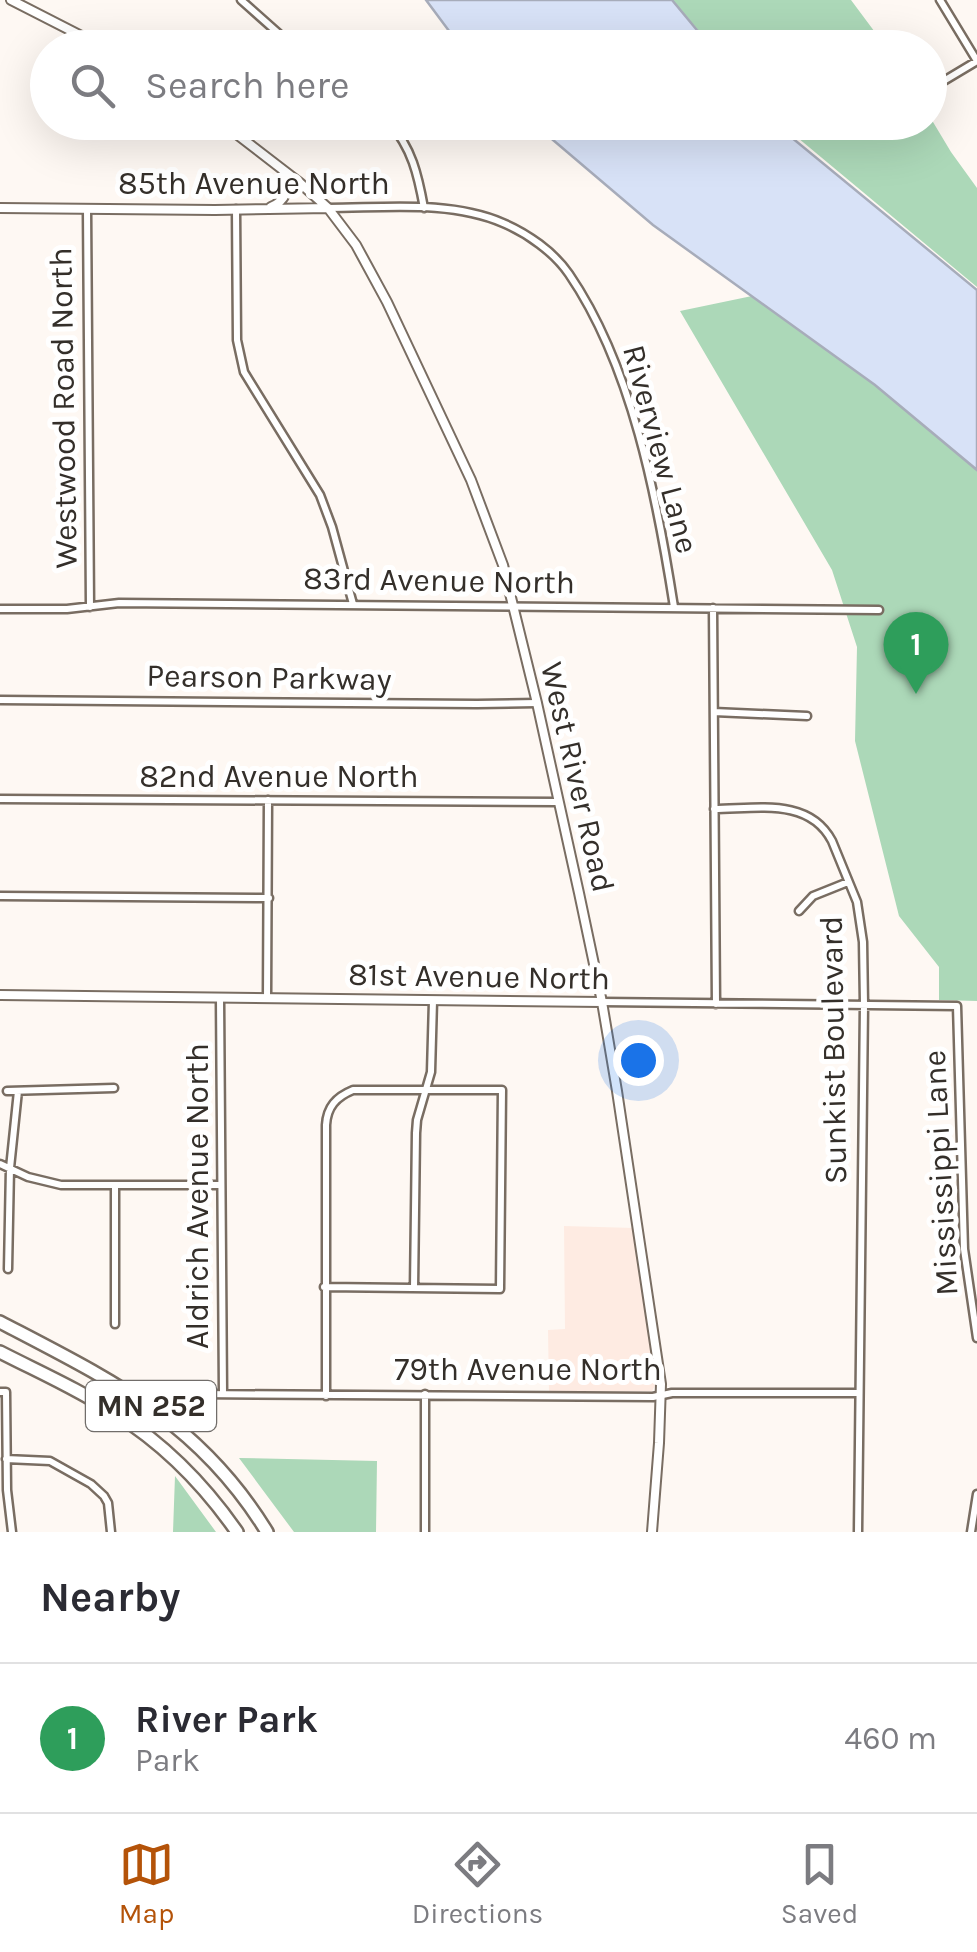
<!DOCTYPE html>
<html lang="en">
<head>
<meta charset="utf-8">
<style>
	:root { --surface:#fff; --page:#f7f7f7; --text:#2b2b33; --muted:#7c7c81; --line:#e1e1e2; --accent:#b45309 }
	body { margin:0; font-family:Karla,sans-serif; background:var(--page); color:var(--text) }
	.you { position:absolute; left:638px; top:1060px; width:35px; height:35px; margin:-25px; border:8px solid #fff; border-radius:50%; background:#1a73e8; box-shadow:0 0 0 15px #1a73e833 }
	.badge { display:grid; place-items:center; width:65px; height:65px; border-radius:50%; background:var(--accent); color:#fff; font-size:32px; font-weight:700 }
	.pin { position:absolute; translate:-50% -82px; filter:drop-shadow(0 2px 5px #0008) }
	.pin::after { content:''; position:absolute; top:52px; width:35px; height:30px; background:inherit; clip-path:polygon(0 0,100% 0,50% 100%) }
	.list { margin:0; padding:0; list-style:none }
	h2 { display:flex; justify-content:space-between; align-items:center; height:130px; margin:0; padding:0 40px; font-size:42px }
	h2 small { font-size:32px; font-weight:400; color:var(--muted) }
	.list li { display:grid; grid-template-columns:65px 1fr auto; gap:30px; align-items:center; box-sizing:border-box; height:150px; padding:0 40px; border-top:2px solid var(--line) }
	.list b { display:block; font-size:38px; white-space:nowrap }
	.list p { margin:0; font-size:32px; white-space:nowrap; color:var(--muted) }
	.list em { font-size:32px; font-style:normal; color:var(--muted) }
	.icon { flex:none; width:55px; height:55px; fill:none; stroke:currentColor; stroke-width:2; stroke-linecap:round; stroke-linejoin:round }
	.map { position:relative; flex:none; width:977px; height:1532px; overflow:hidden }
	.search { position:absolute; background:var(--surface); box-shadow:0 10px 40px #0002; left:30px; right:30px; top:30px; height:110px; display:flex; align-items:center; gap:25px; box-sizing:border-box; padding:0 35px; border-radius:55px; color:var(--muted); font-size:38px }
	.sheet { height:280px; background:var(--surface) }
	nav { display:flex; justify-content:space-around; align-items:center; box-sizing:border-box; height:140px; border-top:2px solid var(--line); background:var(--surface); font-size:28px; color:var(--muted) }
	nav a { display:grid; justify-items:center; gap:5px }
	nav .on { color:var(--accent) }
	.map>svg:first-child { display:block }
</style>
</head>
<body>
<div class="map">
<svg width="977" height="1532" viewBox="0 0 977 1532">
	<rect width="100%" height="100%" fill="#fef8f3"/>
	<path fill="#feebe2" d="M 564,1226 L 634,1228 L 657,1382 L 652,1391 L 549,1392 L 548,1330 L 565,1329 Z"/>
	<path fill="#acd8b8" d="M 672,0 L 851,0 L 886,47 L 713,47 Z
		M 930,117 L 951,152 L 977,188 L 977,287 L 780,123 L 930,122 Z
		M 752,296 L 875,385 L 977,470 L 977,1001 L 939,1000 L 939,967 L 899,916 L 855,741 L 857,647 L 832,570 L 680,311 Z
		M 239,1458 L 377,1461 L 376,1532 L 294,1532 Z
		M 175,1476 L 216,1532 L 173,1532 Z"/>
	<path fill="#d8e2f7" stroke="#a7acba" stroke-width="2.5" d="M 426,0 L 672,0 L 711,47 L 461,47 Z
		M 533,123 L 774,123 L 977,290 L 977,470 L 875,385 L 653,225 Z"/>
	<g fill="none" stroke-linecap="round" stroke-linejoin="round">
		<g stroke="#796d62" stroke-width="11">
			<path id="minor" d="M 241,0 L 295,48
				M 940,0 L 977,61
				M 942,82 L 977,61
				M 389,122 C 412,148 418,175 424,208
				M 328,208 C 385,208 450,200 503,223 C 527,233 554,252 569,274 C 632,366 657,498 674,607
				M 87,209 L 90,607
				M 236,209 L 237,340 L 244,372 L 320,495 L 332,527 L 353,604
				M 713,608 L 716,1004
				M 0,609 L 67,609 L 119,603 L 879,610
				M 0,700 L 477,704 L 537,703
				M 714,712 L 807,716
				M 0,799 L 558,802
				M 714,809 C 756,809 809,797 832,841 L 857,902 L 863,942 L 864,1004 L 858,1532
				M 0,896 L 269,898
				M 799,911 L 813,896 L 848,882
				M 220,998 L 223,1394
				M 267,998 L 268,800
				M 602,1002 L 957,1006 L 964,1249 L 977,1338
				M 7,1091 L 114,1088
				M 0,1164 L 28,1177 L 61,1185 L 221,1185
				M 115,1185 L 115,1324
				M 8,1269 L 10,1168 L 18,1091
				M 324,1287 L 500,1289 L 502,1090 L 353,1090 C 336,1097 327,1107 326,1125 L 326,1396
				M 414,1288 L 416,1133 L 417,1120 L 431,1072 L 433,1001
				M 0,1392 L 6,1392 L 7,1490 L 12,1532
				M 197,1394 L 653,1397 L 672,1393 L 859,1393
				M 425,1394 L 425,1532
				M 6,1459 L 50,1461 L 91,1484 L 104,1496 L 108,1503 L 111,1532
				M 971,1532 L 977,1494"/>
		</g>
		<g stroke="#796d62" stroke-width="12">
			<path id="tertiary" d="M 11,0 L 105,48
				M 221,122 L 300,183 L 328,208 L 356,245 L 387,302 L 471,480 L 503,565 L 537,703 L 579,893 L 602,1002 L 617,1091 L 661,1384 L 659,1443 L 652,1532
				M 271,207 C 285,201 291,189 283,175
				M 0,208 L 215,210 L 328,208
				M 0,995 L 602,1002"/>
		</g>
		<g stroke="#796d62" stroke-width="16">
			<path id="trunk" d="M 0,1322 C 111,1380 199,1421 267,1532
				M 0,1352 C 39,1372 80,1390 116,1414 C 164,1444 205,1486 237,1532"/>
		</g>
		<use href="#minor" stroke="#fff" stroke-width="6"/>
		<use href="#tertiary" stroke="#fff" stroke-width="8"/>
		<use href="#trunk" stroke="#fff" stroke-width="11"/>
	</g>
	<g text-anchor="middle" stroke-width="10" stroke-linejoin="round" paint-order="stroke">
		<rect fill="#fff" stroke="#716d6a" stroke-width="2.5" x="86" y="1381" width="130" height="50" rx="8"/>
		<g font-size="30" font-weight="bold" fill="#342f2a">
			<text x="151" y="1416">MN 252</text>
		</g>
		<g font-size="32" fill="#342f2a" stroke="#fff">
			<text x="254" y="194">85th Avenue North</text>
			<text transform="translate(63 408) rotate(-91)" y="11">Westwood Road North</text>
			<text transform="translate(661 449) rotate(75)" y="11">Riverview Lane</text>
			<text transform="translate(439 580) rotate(1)" y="11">83rd Avenue North</text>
			<text transform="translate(269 677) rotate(1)" y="11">Pearson Parkway</text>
			<text x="279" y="787">82nd Avenue North</text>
			<text transform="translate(578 777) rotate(77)" y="11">West River Road</text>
			<text transform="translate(479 976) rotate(1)" y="11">81st Avenue North</text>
			<text transform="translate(833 1050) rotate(-91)" y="11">Sunkist Boulevard</text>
			<text transform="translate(940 1173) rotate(-93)" y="11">Mississippi Lane</text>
			<text transform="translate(197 1196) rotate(-90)" y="11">Aldrich Avenue North</text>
			<text x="528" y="1380">79th Avenue North</text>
		</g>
	</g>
</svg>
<div class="you"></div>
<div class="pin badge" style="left:916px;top:694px;background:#2e9e5b">1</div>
<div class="search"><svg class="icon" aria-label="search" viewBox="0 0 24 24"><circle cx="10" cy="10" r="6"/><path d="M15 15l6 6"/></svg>Search here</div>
</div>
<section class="sheet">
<h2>Nearby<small></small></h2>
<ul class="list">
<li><span class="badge" style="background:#2e9e5b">1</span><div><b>River Park</b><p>Park</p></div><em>460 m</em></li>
</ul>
</section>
<nav>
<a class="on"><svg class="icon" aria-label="map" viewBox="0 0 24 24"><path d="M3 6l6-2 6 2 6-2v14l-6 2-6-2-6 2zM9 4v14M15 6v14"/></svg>Map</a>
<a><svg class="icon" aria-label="directions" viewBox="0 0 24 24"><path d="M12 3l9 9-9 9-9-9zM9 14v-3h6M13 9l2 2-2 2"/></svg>Directions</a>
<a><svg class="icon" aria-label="saved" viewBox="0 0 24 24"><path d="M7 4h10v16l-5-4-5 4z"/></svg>Saved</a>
</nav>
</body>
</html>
